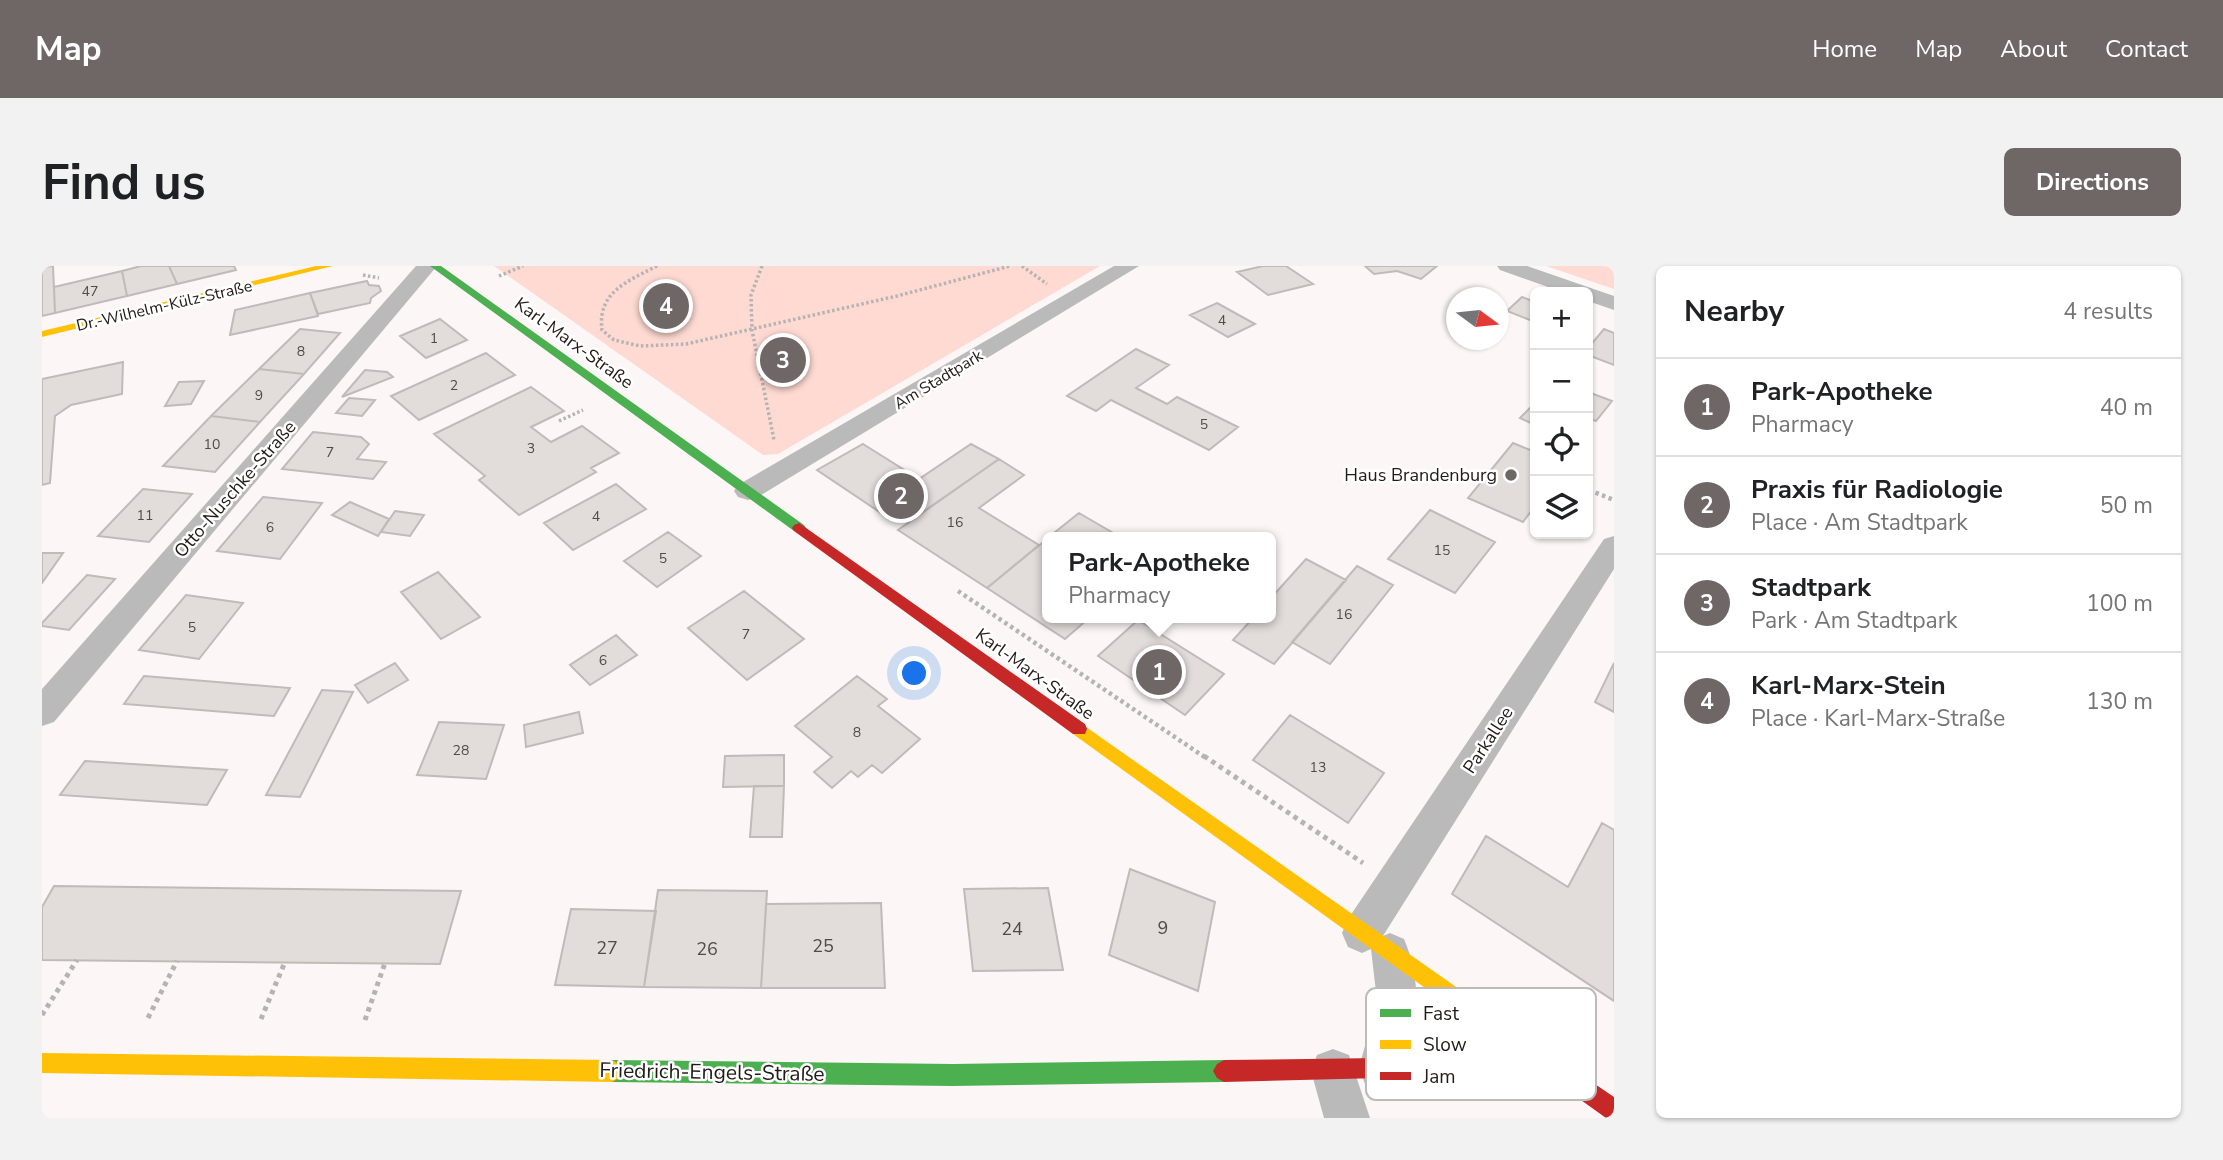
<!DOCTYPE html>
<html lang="en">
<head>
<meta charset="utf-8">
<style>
	:root { --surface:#fff; --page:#f2f2f2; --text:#202124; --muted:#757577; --line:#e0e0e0; --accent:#6e6766 }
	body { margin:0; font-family:"Nunito Sans",sans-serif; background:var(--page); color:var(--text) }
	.controls { position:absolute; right:21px; top:21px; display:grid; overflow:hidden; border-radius:10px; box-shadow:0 2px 5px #0004 }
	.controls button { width:63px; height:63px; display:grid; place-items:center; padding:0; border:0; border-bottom:2px solid var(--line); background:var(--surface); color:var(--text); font:35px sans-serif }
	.compass { position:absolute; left:1404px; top:21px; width:63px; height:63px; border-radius:50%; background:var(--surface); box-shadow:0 2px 5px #0004; rotate:105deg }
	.you { position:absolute; left:873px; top:408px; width:24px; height:24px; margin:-18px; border:5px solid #fff; border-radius:50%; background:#1a73e8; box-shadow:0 0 0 10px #1a73e833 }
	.badge { display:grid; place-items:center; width:46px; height:46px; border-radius:50%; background:var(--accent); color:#fff; font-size:23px; font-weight:700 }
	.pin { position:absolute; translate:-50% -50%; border:4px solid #fff; box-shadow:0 2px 7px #0006 }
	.popup { position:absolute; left:1000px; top:266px; width:234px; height:91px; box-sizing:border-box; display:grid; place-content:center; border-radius:10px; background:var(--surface); filter:drop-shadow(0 2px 5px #0005); font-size:23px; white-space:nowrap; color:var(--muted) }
	.popup b { font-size:26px; color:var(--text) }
	.popup::after { content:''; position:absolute; left:50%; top:100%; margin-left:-14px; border:14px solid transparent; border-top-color:var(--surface) }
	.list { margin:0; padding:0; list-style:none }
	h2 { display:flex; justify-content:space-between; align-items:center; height:91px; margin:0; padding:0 28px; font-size:30px }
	h2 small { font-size:23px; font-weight:400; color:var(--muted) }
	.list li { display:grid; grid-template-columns:46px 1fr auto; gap:21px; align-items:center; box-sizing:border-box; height:98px; padding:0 28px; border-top:2px solid var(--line) }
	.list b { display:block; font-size:26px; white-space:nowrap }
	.list p { margin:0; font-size:23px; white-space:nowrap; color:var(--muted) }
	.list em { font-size:23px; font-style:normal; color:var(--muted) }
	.icon { flex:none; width:38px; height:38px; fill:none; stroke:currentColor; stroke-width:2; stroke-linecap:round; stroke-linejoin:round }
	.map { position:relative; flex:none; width:1572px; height:852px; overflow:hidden; border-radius:10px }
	header { display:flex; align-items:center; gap:42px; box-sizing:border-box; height:98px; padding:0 35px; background:var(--accent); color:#fff }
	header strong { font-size:33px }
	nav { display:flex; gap:38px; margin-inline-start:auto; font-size:24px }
	.intro { display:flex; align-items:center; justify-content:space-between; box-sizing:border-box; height:168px; padding:0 42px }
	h1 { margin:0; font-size:49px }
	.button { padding:18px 32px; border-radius:10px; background:var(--accent); color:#fff; font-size:24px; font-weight:700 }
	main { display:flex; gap:42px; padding:0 42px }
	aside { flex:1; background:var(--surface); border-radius:10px; box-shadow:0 2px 5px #0004 }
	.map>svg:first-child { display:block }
</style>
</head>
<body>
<header>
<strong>Map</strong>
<nav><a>Home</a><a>Map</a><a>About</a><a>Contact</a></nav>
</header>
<div class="intro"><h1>Find us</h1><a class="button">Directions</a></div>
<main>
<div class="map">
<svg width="1572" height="852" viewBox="0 0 1572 852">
	<rect width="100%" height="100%" fill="#fcf7f6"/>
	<path fill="#fedad2" d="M 452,0 L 1058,0 L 736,188 L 721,189 Z
		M 1504,0 L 1572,0 L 1572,23 Z"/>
	<path fill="#e2dcda" stroke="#c0bab9" stroke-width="2" d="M 11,0 L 13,47 L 0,50 L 0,1 Z
		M 99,0 L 127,0 L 135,18 L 85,30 L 80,5 Z
		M 127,0 L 192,0 L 194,4 L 135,18 Z
		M 1221,0 L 1244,0 L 1271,18 L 1226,29 L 1195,6 Z
		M 1323,0 L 1395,0 L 1379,13 L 1355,5 L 1332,8 Z
		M 80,5 L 85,30 L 13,47 L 12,21 Z
		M 325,15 L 327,19 L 337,20 L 339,25 L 329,32 L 328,37 L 276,48 L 268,27 Z
		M 268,27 L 276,50 L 188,69 L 193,44 Z
		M 1480,31 L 1493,36 L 1493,56 L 1465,45 Z
		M 1175,37 L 1213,58 L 1186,71 L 1148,49 Z
		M 398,53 L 425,74 L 384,92 L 358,70 Z
		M 258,63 L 298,67 L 262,108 L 217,103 Z
		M 1562,63 L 1572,67 L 1572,99 L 1546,89 L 1546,82 Z
		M 1094,83 L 1127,99 L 1094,122 L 1125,138 L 1135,131 L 1196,161 L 1167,184 L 1069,134 L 1054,145 L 1025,130 Z
		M 444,87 L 473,109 L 377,154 L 349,130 Z
		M 81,96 L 80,128 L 29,139 L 13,150 L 8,217 L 0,219 L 0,113 Z
		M 217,103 L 262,108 L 218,156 L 169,150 Z
		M 323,104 L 345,106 L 351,111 L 300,131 Z
		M 162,115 L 149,138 L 123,140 L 137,116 Z
		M 489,121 L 522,145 L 489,161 L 509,176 L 540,160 L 577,187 L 549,202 L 554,206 L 477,249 L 437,214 L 443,210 L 392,168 Z
		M 1546,126 L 1570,135 L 1554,155 L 1546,152 Z
		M 307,132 L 333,134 L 320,150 L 294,147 Z
		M 1493,137 L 1493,159 L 1478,152 Z
		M 169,150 L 218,156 L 173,206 L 121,200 Z
		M 271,166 L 319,171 L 327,178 L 315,193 L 344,196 L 331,213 L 240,203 Z
		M 1471,177 L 1493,186 L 1493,240 L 1481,256 L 1426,232 Z
		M 821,178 L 877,213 L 929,178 L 957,193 L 878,248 L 858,252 L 839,247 L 775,204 Z
		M 957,193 L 982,209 L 937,242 L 997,279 L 945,322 L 856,264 Z
		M 574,218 L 604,243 L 531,284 L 502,257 Z
		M 101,223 L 150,228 L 107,276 L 56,270 Z
		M 221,231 L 280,237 L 238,293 L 175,285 Z
		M 308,236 L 347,253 L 336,270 L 290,249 Z
		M 1388,244 L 1453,276 L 1413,327 L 1346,293 Z
		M 353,245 L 382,249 L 368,270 L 339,266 Z
		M 1037,247 L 1078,271 L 1007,271 Z
		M 626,266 L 659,290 L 615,321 L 582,295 Z
		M 1005,273 L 1005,352 L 1047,352 L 1023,373 L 945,322 Z
		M 0,287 L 21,287 L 0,317 Z
		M 1264,293 L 1304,314 L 1232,398 L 1191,374 L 1211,352 L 1229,352 L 1229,332 Z
		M 1315,300 L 1351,319 L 1288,398 L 1250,376 Z
		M 396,306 L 438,351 L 399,373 L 359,326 Z
		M 45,309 L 73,313 L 27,364 L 0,360 L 0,357 Z
		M 702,325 L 762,373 L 705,414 L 646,362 Z
		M 144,329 L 201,337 L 157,393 L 97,384 Z
		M 1096,354 L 1182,408 L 1143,449 L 1056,390 Z
		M 574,369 L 595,389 L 548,419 L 528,399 Z
		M 353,397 L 366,414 L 326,437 L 313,419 Z
		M 1572,397 L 1572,446 L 1553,436 Z
		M 102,410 L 248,422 L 232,450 L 82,438 Z
		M 815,410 L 845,433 L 836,440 L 878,473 L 840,507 L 830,499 L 816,511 L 809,505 L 790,522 L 772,506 L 790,491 L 753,460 Z
		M 280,424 L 311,426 L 258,531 L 224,529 Z
		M 537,446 L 541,467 L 484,481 L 482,459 Z
		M 1248,449 L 1342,507 L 1306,557 L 1211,494 Z
		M 397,456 L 462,459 L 444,513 L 375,509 Z
		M 742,489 L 742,520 L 681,521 L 683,490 Z
		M 43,495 L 185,504 L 165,539 L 18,529 Z
		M 712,520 L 742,520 L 740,571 L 708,571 Z
		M 1560,557 L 1572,564 L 1572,735 L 1410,628 L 1444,570 L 1526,621 Z
		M 1088,603 L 1173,636 L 1156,725 L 1067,689 Z
		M 12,620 L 419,625 L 398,698 L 0,694 L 0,641 Z
		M 1006,622 L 1021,704 L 931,705 L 922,623 Z
		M 616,624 L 725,625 L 719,722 L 602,721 Z
		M 839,637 L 843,722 L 719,722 L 724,638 Z
		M 529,643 L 614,645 L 602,721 L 513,719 Z"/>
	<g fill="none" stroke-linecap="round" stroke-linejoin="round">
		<path stroke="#b5b3b4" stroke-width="3.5" stroke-dasharray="2.5 2.5" stroke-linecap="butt" d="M 615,0 C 586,15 555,26 560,64 L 572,74 L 598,80 L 644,78 L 855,30 L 968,0
			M 720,0 L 709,29 L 710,64 L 732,174
			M 980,0 L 1005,18
			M 321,9 L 337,12
			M 457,10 L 481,0
			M 517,155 L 541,144"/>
		<path stroke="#b5b3b4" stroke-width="4.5" stroke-dasharray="3.5 3.5" stroke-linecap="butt" d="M 1547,224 L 1572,234
			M 916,325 L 1164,492"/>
		<path stroke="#b5b3b4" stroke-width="5" stroke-dasharray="4.5 4.5" stroke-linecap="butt" d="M 1162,490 L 1321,597
			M 0,749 L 35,694
			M 106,752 L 135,695
			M 219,753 L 243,696
			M 323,754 L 343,697"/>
		<path fill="#bbbaba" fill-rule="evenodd" d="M 374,0 L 395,0 L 12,456 L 0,460 L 0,423 Z
			M 1072,0 L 1097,0 L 716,231 L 706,234 L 696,231 L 692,225 L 696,219 Z
			M 1455,0 L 1485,0 L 1572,30 L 1572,44 L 1546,35 L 1546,26 L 1520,26 L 1458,4 Z
			M 1572,270 L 1572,303 L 1341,670 L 1348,667 L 1362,673 C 1383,722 1375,770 1355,818 L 1339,824 L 1323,818 L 1317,802 L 1335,735 L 1329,683 L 1320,687 L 1306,681 L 1300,667 L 1306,653 L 1562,273 Z
			M 1291,783 L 1307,789 L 1328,852 L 1282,852 L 1269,805 L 1275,789 Z"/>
		<path fill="#4caf50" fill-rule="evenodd" d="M 388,0 L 399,0 L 762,259 L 764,262 L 762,265 L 752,265 Z
			M 570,794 L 911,798 L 1182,794 L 1189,798 L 1193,805 L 1189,812 L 1182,816 L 911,820 L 570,816 L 563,812 L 559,805 L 563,798 Z"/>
		<path fill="#ffc107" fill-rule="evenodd" d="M 274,0 L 291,0 L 0,71 L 0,65 Z
			M 1037,456 L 1447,744 L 1450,751 L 1447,758 L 1440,761 L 1433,758 L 1031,468 L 1029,463 L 1031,458 Z
			M 0,787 L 570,794 L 577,798 L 581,805 L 577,812 L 570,816 L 0,807 Z"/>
		<path fill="#c62828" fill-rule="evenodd" d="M 757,257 L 1043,458 L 1045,463 L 1043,468 L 1031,468 L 752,265 L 750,262 L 752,259 Z
			M 1440,741 L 1572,831 L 1572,852 L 1564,852 L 1511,814 L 1465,821 L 1339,812 L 1182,816 L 1175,812 L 1171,805 L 1175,798 L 1182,794 L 1339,792 L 1465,799 L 1487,796 L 1433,758 L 1430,751 L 1433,744 Z"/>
	</g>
	<circle fill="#6e6766" stroke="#fff" stroke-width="2.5" cx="1469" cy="209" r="7"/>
	<g text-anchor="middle" stroke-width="5" stroke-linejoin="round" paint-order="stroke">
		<g font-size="14" fill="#514a48">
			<text x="48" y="30">47</text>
			<text x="1180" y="59">4</text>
			<text x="392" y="77">1</text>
			<text x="259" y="90">8</text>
			<text x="412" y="124">2</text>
			<text x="217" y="134">9</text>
			<text x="1162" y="163">5</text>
			<text x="170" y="183">10</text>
			<text x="489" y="187">3</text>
			<text x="288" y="191">7</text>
			<text x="103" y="254">11</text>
			<text x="554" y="255">4</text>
			<text x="913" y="261">16</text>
			<text x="228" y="266">6</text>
			<text x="1400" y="289">15</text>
			<text x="621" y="297">5</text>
			<text x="1302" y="353">16</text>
			<text x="150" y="366">5</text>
			<text x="704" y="373">7</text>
			<text x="561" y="399">6</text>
			<text x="815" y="471">8</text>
			<text x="419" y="489">28</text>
			<text x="1276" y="506">13</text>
		</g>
		<g font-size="16" fill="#211a18" stroke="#fff">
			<text transform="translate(122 39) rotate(-13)" y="6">Dr.-Wilhelm-Külz-Straße</text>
			<text transform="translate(896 113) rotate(-31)" y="6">Am Stadtpark</text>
		</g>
		<g font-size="18" fill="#211a18" stroke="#fff">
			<text transform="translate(532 77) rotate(36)" y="6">Karl-Marx-Straße</text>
			<text transform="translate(193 223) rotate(-49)" y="6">Otto-Nuschke-Straße</text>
			<text transform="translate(993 408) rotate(36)" y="6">Karl-Marx-Straße</text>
			<text transform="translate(1446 474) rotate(-57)" y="6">Parkallee</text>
		</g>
		<g font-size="18" fill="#211a18" stroke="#fff" text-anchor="end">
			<text x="1455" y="215">Haus Brandenburg</text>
		</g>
		<g font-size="18" fill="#514a48">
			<text x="1121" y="668">9</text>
			<text x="970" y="669">24</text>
			<text x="781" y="686">25</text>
			<text x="565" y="688">27</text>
			<text x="665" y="689">26</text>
		</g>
		<g font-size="21" fill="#211a18" stroke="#fff">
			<text transform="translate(670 806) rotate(1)" y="7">Friedrich-Engels-Straße</text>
		</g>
	</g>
	<rect x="1324" y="722" width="230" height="112" rx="10" fill="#fff" stroke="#bcbaba" stroke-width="2"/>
	<rect x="1338" y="743" width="31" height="8" fill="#4caf50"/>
	<rect x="1338" y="774" width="31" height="9" fill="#ffc107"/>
	<rect x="1338" y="806" width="31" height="8" fill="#c62828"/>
	<g font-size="19" fill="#211a18">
		<text x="1381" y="754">Fast</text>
		<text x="1381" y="785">Slow</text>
		<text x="1381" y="817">Jam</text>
	</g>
</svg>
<div class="controls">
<button>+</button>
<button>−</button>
<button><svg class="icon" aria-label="locate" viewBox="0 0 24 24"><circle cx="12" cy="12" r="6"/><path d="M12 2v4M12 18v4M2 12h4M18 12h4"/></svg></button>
<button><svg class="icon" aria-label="layers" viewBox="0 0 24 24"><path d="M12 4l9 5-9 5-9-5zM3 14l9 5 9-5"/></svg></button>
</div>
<svg class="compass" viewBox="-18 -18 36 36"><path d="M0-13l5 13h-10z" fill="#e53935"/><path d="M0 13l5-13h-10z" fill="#757577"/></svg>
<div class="you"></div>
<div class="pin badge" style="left:1117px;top:406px">1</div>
<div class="popup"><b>Park-Apotheke</b>Pharmacy</div>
<div class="pin badge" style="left:859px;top:230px">2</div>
<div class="pin badge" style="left:741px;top:94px">3</div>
<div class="pin badge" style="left:624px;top:40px">4</div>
</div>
<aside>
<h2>Nearby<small>4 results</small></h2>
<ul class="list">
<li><span class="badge">1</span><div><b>Park-Apotheke</b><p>Pharmacy</p></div><em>40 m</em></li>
<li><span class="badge">2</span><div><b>Praxis für Radiologie</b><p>Place · Am Stadtpark</p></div><em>50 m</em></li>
<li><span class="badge">3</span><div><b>Stadtpark</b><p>Park · Am Stadtpark</p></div><em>100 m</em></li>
<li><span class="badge">4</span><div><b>Karl-Marx-Stein</b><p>Place · Karl-Marx-Straße</p></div><em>130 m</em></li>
</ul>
</aside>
</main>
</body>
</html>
